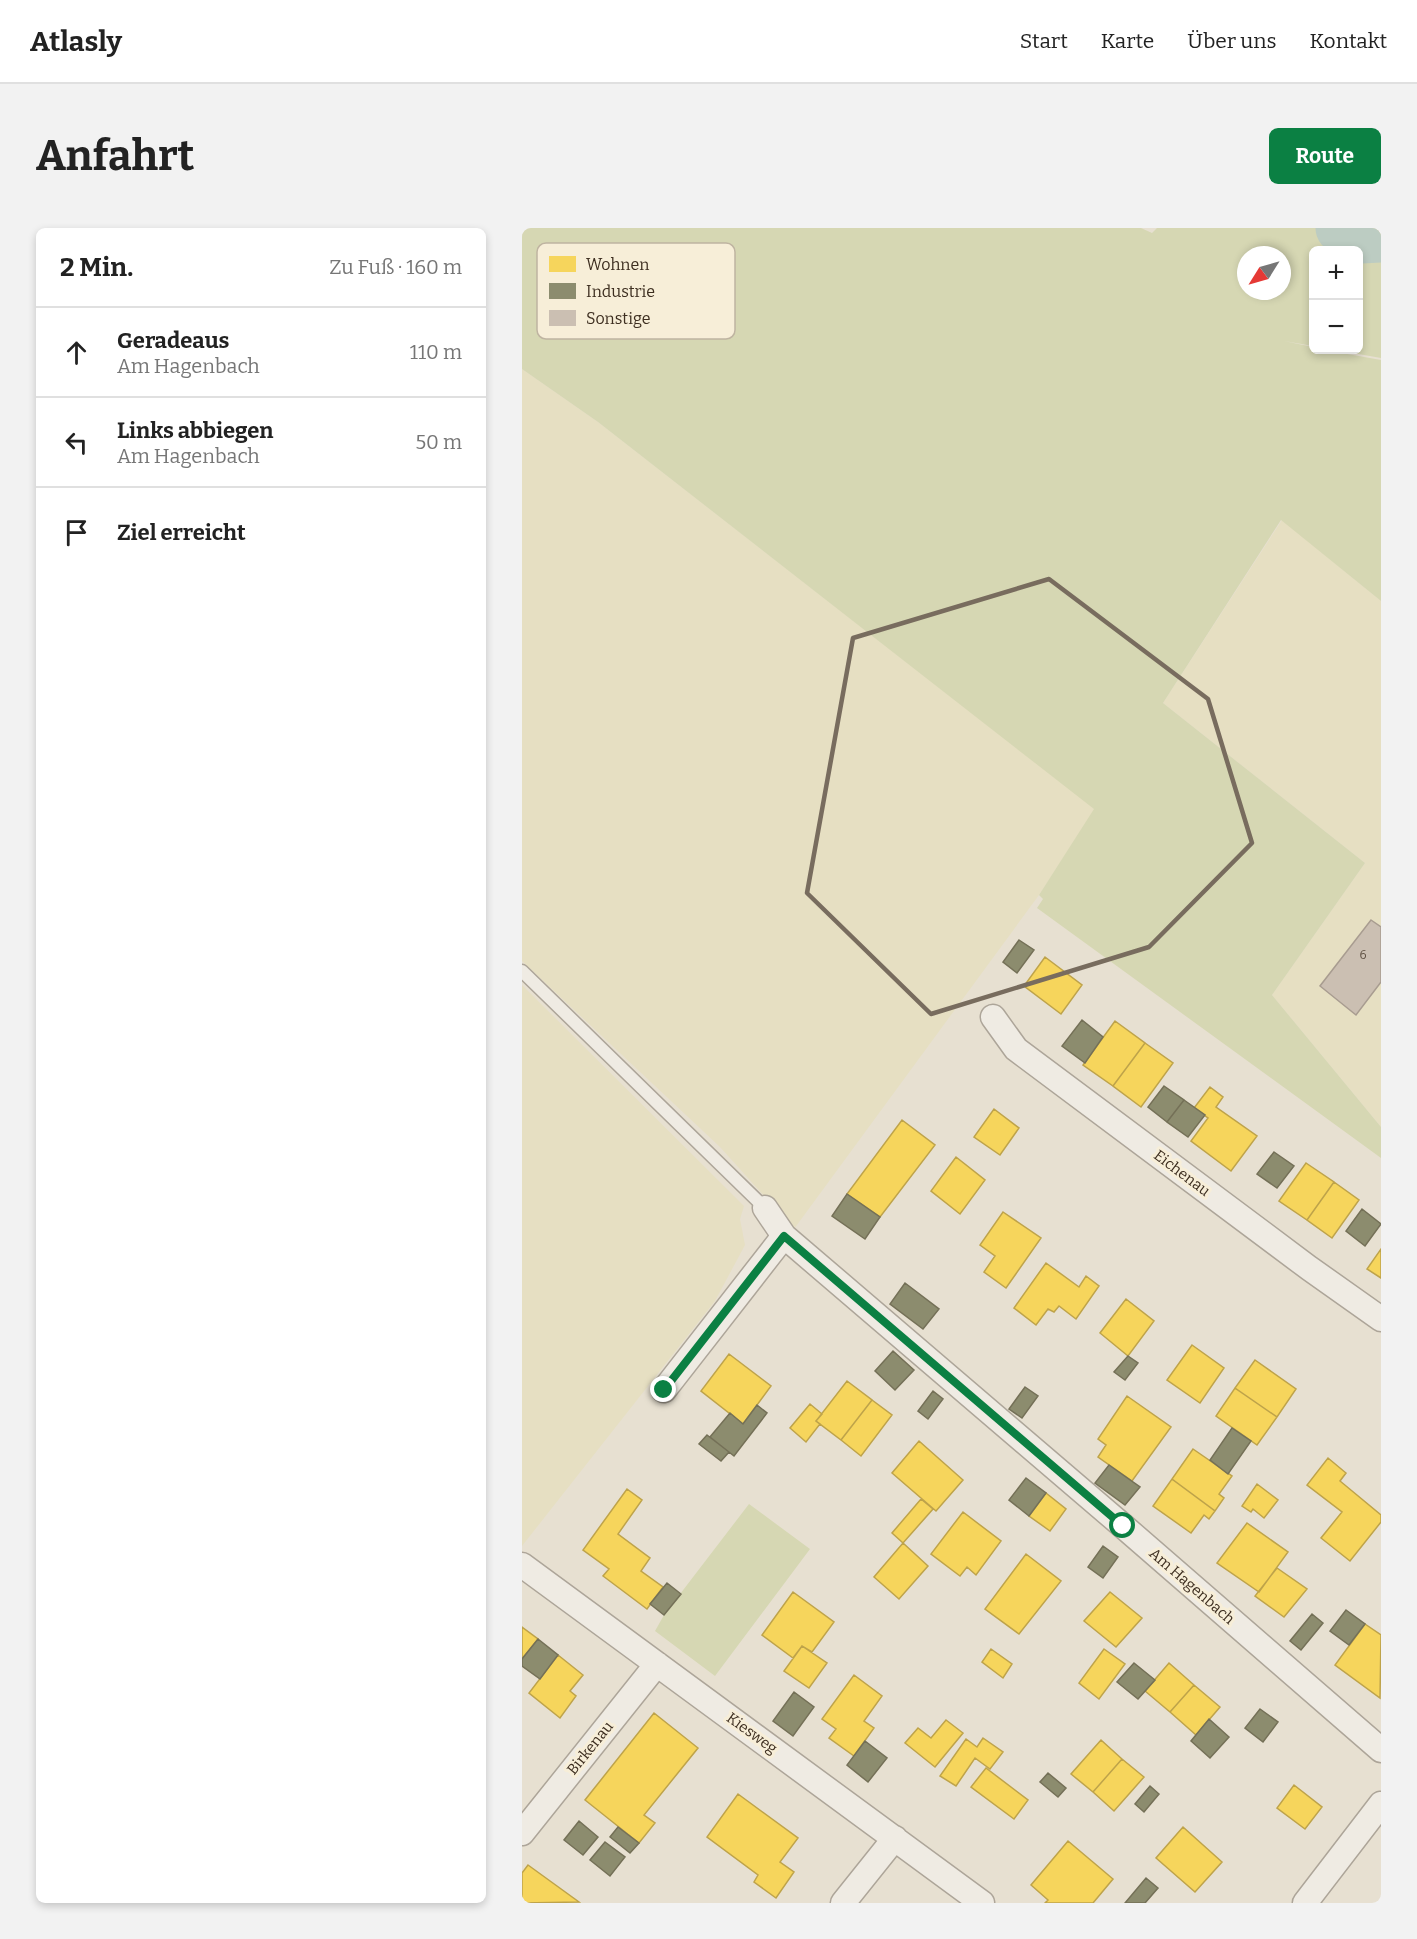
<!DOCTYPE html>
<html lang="de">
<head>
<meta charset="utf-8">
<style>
	:root { --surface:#fff; --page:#f2f2f2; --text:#222; --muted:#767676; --line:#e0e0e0; --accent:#0b8043 }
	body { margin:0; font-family:Bitter,serif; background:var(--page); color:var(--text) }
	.controls { position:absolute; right:18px; top:18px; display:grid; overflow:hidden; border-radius:9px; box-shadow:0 3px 9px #0003 }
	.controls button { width:54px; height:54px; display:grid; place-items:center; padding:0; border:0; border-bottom:2px solid var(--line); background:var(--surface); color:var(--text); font:30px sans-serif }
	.compass { position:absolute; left:715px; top:18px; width:54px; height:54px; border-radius:50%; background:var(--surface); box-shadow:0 3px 9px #0003; rotate:233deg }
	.stop { position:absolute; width:18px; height:18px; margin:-14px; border:4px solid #0b8043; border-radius:50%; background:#fff }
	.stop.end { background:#0b8043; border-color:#fff; box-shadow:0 2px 6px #0008 }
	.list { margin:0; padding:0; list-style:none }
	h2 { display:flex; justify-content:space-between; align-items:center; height:78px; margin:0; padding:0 24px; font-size:26px }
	h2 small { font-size:20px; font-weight:400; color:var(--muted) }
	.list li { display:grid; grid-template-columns:39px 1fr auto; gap:18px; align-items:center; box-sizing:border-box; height:90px; padding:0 24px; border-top:2px solid var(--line) }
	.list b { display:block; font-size:22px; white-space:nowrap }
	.list p { margin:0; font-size:20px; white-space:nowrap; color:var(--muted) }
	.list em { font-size:20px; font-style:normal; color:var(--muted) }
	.icon { flex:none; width:33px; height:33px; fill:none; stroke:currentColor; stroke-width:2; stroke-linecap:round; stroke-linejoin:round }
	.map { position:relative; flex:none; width:859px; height:1675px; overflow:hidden; border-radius:9px }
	header { display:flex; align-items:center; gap:36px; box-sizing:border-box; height:84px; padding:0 30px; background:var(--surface); border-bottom:2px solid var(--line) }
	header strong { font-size:28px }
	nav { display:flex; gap:33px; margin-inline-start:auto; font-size:21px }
	.intro { display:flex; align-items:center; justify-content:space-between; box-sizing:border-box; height:144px; padding:0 36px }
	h1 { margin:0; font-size:42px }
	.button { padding:15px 27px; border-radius:9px; background:var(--accent); color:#fff; font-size:21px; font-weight:700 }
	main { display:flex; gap:36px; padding:0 36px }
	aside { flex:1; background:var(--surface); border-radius:9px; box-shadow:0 3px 9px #0003 }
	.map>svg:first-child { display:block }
</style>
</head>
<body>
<header>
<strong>Atlasly</strong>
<nav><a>Start</a><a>Karte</a><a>Über uns</a><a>Kontakt</a></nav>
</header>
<div class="intro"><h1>Anfahrt</h1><a class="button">Route</a></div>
<main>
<aside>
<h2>2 Min.<small>Zu Fuß · 160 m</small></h2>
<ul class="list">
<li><svg class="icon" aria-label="ahead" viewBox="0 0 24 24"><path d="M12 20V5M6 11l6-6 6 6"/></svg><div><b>Geradeaus</b><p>Am Hagenbach</p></div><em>110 m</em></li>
<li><svg class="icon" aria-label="left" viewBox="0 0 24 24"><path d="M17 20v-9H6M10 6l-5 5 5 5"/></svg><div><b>Links abbiegen</b><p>Am Hagenbach</p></div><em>50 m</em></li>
<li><svg class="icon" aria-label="arrive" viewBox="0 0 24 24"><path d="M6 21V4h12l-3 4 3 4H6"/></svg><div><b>Ziel erreicht</b></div></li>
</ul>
</aside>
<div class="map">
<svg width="859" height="1675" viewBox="0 0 859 1675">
	<rect width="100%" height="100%" fill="#e7e0d1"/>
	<path fill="#e6dfc2" d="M 0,141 L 76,194 L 573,581 L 517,667 L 272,1001 L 198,919 L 0,733 Z
		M 760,292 L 859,373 L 859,899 L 750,767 L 843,635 L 641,475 Z
		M 0,757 L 222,978 L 218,991 L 223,1017 L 193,1073 L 0,1318 Z"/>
	<path fill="#d6d7b3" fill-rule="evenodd" d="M 0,0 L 619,0 L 630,5 L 635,0 L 859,0 L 859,130 L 814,122 L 836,122 L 836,22 L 792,22 L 791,118 L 762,113 L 791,119 L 792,122 L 803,122 L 859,132 L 859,373 L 759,292 L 641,475 L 843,635 L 750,767 L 859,899 L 859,930 L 515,680 L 521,671 L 517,667 L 572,581 L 76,194 L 0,141 ZM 724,27 L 760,27 L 760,63 L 724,63 Z
		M 227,1276 L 288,1321 L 193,1448 L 133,1403 L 142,1387 Z"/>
	<path fill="#f6d55c" stroke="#bea34a" stroke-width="1.5" d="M 523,729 L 560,757 L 539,786 L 502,758 Z
		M 593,793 L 623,815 L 591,858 L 561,837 Z
		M 623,815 L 651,835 L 619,879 L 591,858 Z
		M 688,859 L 701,869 L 694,879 L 735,908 L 709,943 L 669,913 L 686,890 L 672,880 Z
		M 472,881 L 497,900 L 478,927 L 452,909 Z
		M 380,892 L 413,917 L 358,989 L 325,966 Z
		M 434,929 L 463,952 L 438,986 L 409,963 Z
		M 784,935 L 812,954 L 785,992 L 757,973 Z
		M 812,954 L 837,972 L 810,1010 L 785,992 Z
		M 481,984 L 519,1010 L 484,1060 L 462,1044 L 473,1028 L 458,1017 Z
		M 859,1021 L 859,1050 L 845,1041 Z
		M 524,1035 L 557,1059 L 564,1048 L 577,1058 L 554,1091 L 537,1078 L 532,1084 L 526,1081 L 514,1097 L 492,1080 Z
		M 604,1071 L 632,1093 L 606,1128 L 578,1105 Z
		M 670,1117 L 702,1140 L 678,1175 L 645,1152 Z
		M 207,1126 L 249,1158 L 221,1196 L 179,1163 Z
		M 733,1132 L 774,1161 L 755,1189 L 713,1160 Z
		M 325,1153 L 350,1172 L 319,1212 L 294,1193 Z
		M 713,1160 L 755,1189 L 735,1217 L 694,1188 Z
		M 605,1168 L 649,1199 L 610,1253 L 576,1229 L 584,1217 L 576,1211 Z
		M 350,1172 L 370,1187 L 339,1228 L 319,1212 Z
		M 288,1176 L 300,1186 L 294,1193 L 298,1196 L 284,1214 L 268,1200 Z
		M 397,1213 L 441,1252 L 414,1283 L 370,1245 Z
		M 671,1221 L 710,1248 L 697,1266 L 702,1270 L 693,1283 L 650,1251 Z
		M 806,1230 L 824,1245 L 818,1253 L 859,1287 L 859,1294 L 828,1333 L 799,1310 L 820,1284 L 785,1257 Z
		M 650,1251 L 693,1283 L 687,1291 L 682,1287 L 669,1305 L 631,1278 Z
		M 735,1256 L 756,1272 L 742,1290 L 731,1281 L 729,1284 L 720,1278 Z
		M 105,1261 L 120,1272 L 96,1306 L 128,1330 L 119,1343 L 141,1359 L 125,1381 L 81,1348 L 87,1341 L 61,1322 Z
		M 524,1265 L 544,1281 L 528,1303 L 507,1288 Z
		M 399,1271 L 411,1281 L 381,1315 L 370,1305 Z
		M 441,1284 L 479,1313 L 454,1347 L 445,1339 L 438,1348 L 409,1326 Z
		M 725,1295 L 766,1324 L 737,1364 L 695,1335 Z
		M 381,1315 L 406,1338 L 377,1371 L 352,1349 Z
		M 504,1326 L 539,1353 L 497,1406 L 463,1381 Z
		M 755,1340 L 785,1361 L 762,1389 L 733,1368 Z
		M 271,1364 L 312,1394 L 290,1424 L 280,1418 L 271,1430 L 240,1407 Z
		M 588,1364 L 620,1390 L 594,1419 L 562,1393 Z
		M 843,1396 L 859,1407 L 858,1470 L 813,1437 Z
		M 0,1399 L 16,1411 L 0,1431 Z
		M 280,1418 L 305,1435 L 287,1460 L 262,1443 Z
		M 469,1421 L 490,1436 L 481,1450 L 460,1434 Z
		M 582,1421 L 603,1436 L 577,1471 L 557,1455 Z
		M 36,1427 L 61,1447 L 48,1463 L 54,1468 L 38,1490 L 7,1465 Z
		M 647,1435 L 672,1457 L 648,1484 L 623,1463 Z
		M 332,1447 L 360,1468 L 342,1493 L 352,1500 L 332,1528 L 307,1510 L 314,1501 L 300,1491 Z
		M 672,1457 L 698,1479 L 674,1507 L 648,1484 Z
		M 132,1485 L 176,1520 L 122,1587 L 133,1595 L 117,1615 L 63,1572 Z
		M 424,1492 L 441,1505 L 413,1539 L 383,1515 L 396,1500 L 409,1510 Z
		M 461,1510 L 481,1524 L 468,1541 L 453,1530 L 434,1558 L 418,1548 L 444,1511 L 455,1519 Z
		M 579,1512 L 600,1531 L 571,1564 L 549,1546 Z
		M 600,1531 L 622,1549 L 592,1583 L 571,1564 Z
		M 464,1540 L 506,1572 L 492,1591 L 449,1559 Z
		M 772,1557 L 800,1579 L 783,1601 L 755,1580 Z
		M 216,1566 L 276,1610 L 258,1634 L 272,1644 L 254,1670 L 232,1654 L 236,1647 L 185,1609 Z
		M 661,1599 L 700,1634 L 673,1664 L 634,1630 Z
		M 546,1613 L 591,1651 L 571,1675 L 523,1675 L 526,1672 L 509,1657 Z
		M 6,1637 L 57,1674 L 0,1675 L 0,1645 Z"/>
	<path fill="#8c8c6e" stroke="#747057" stroke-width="1.5" d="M 497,712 L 512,722 L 495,745 L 481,734 Z
		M 560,792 L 581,809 L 563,835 L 540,818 Z
		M 642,858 L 662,872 L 645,894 L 626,879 Z
		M 662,872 L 683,887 L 666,909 L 645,894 Z
		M 752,924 L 772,938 L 755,960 L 735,946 Z
		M 325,966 L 358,989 L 343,1011 L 310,988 Z
		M 840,981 L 859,996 L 843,1018 L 824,1003 Z
		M 383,1055 L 417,1081 L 401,1101 L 368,1076 Z
		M 371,1123 L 392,1142 L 373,1162 L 353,1143 Z
		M 606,1128 L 616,1135 L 603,1152 L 592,1144 Z
		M 503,1159 L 516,1168 L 500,1190 L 487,1181 Z
		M 411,1163 L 421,1171 L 406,1191 L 396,1183 Z
		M 235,1177 L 245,1185 L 212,1228 L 188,1209 L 208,1185 L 221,1196 Z
		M 710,1200 L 729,1213 L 706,1246 L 688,1232 Z
		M 185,1207 L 207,1224 L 199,1233 L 177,1216 Z
		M 587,1237 L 618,1259 L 603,1277 L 573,1255 Z
		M 504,1250 L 524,1265 L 507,1288 L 487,1272 Z
		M 581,1318 L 596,1329 L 581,1350 L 566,1339 Z
		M 145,1355 L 159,1366 L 142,1387 L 128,1376 Z
		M 824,1382 L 843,1396 L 827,1417 L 808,1403 Z
		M 790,1386 L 801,1395 L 779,1422 L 768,1413 Z
		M 16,1411 L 36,1427 L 18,1451 L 0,1438 L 0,1431 Z
		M 612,1435 L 633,1452 L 616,1471 L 595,1454 Z
		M 272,1464 L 292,1479 L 271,1508 L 251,1493 Z
		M 738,1481 L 756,1494 L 741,1514 L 723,1500 Z
		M 687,1491 L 707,1509 L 688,1530 L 669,1513 Z
		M 343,1513 L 365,1530 L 346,1554 L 325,1537 Z
		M 526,1545 L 544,1560 L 536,1569 L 518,1554 Z
		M 628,1558 L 637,1566 L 622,1584 L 613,1576 Z
		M 57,1593 L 76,1609 L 61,1627 L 42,1612 Z
		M 96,1599 L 117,1615 L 108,1625 L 88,1609 Z
		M 83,1614 L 103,1629 L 88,1648 L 68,1632 Z
		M 624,1650 L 636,1660 L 623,1675 L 603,1675 Z"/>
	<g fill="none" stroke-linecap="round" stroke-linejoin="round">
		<path stroke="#bcccc2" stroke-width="51" d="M 819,0 L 839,10 L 859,9"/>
	</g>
	<path fill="#cbbfb2" stroke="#a89c90" stroke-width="1.5" d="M 849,692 L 859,699 L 859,754 L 834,787 L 798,758 Z"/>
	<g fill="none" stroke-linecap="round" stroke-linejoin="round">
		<g stroke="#ada599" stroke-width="15">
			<path id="lane" d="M 0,743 L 243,980"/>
		</g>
		<g stroke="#ada599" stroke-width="27">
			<path id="street" d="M 471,789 L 494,821 L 787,1040 L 859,1091
				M 243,980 L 262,1008 L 601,1298 L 859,1522
				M 142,1162 L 262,1008
				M 0,1337 L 460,1675
				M 0,1605 L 135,1436
				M 321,1675 L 373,1610
				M 783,1675 L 859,1576"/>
		</g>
		<use href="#lane" stroke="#efebe3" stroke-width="12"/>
		<use href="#street" stroke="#efebe3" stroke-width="24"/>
	</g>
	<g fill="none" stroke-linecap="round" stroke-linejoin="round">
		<path stroke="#0b8043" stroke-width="8" d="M 142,1162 L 262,1008 L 601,1298"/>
	</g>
	<path fill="none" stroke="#786c5e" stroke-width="4.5" stroke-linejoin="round" d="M 527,351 L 686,471 L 730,615 L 627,719 L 409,786 L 285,665 L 331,410 Z"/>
	<g text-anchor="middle" stroke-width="6" stroke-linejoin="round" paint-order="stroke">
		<g font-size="12" fill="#605244">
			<text x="841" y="731">6</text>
		</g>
		<g font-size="15" fill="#3d2e20" stroke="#f7eed8">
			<text transform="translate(660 945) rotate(37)" y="5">Eichenau</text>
			<text transform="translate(670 1358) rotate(41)" y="5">Am Hagenbach</text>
			<text transform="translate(230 1505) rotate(36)" y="5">Kiesweg</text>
			<text transform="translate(68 1520) rotate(-51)" y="5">Birkenau</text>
		</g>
	</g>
	<rect x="15" y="15" width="198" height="96" rx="9" fill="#f7eed8" stroke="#bfb4a1" stroke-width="1.5"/>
	<rect x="27" y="28" width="27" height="16" fill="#f6d55c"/>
	<rect x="27" y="55" width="27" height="16" fill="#8c8c6e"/>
	<rect x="27" y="82" width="27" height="16" fill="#cbbfb2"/>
	<g font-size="16" fill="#3d2e20">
		<text x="64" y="42">Wohnen</text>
		<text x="64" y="69">Industrie</text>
		<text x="64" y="96">Sonstige</text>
	</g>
</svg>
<div class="controls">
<button>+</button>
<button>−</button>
</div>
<svg class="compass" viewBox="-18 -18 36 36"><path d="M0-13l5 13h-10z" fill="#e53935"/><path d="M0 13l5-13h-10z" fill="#767676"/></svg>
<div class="stop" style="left:601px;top:1298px"></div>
<div class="stop end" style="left:142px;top:1162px"></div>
</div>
</main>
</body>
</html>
